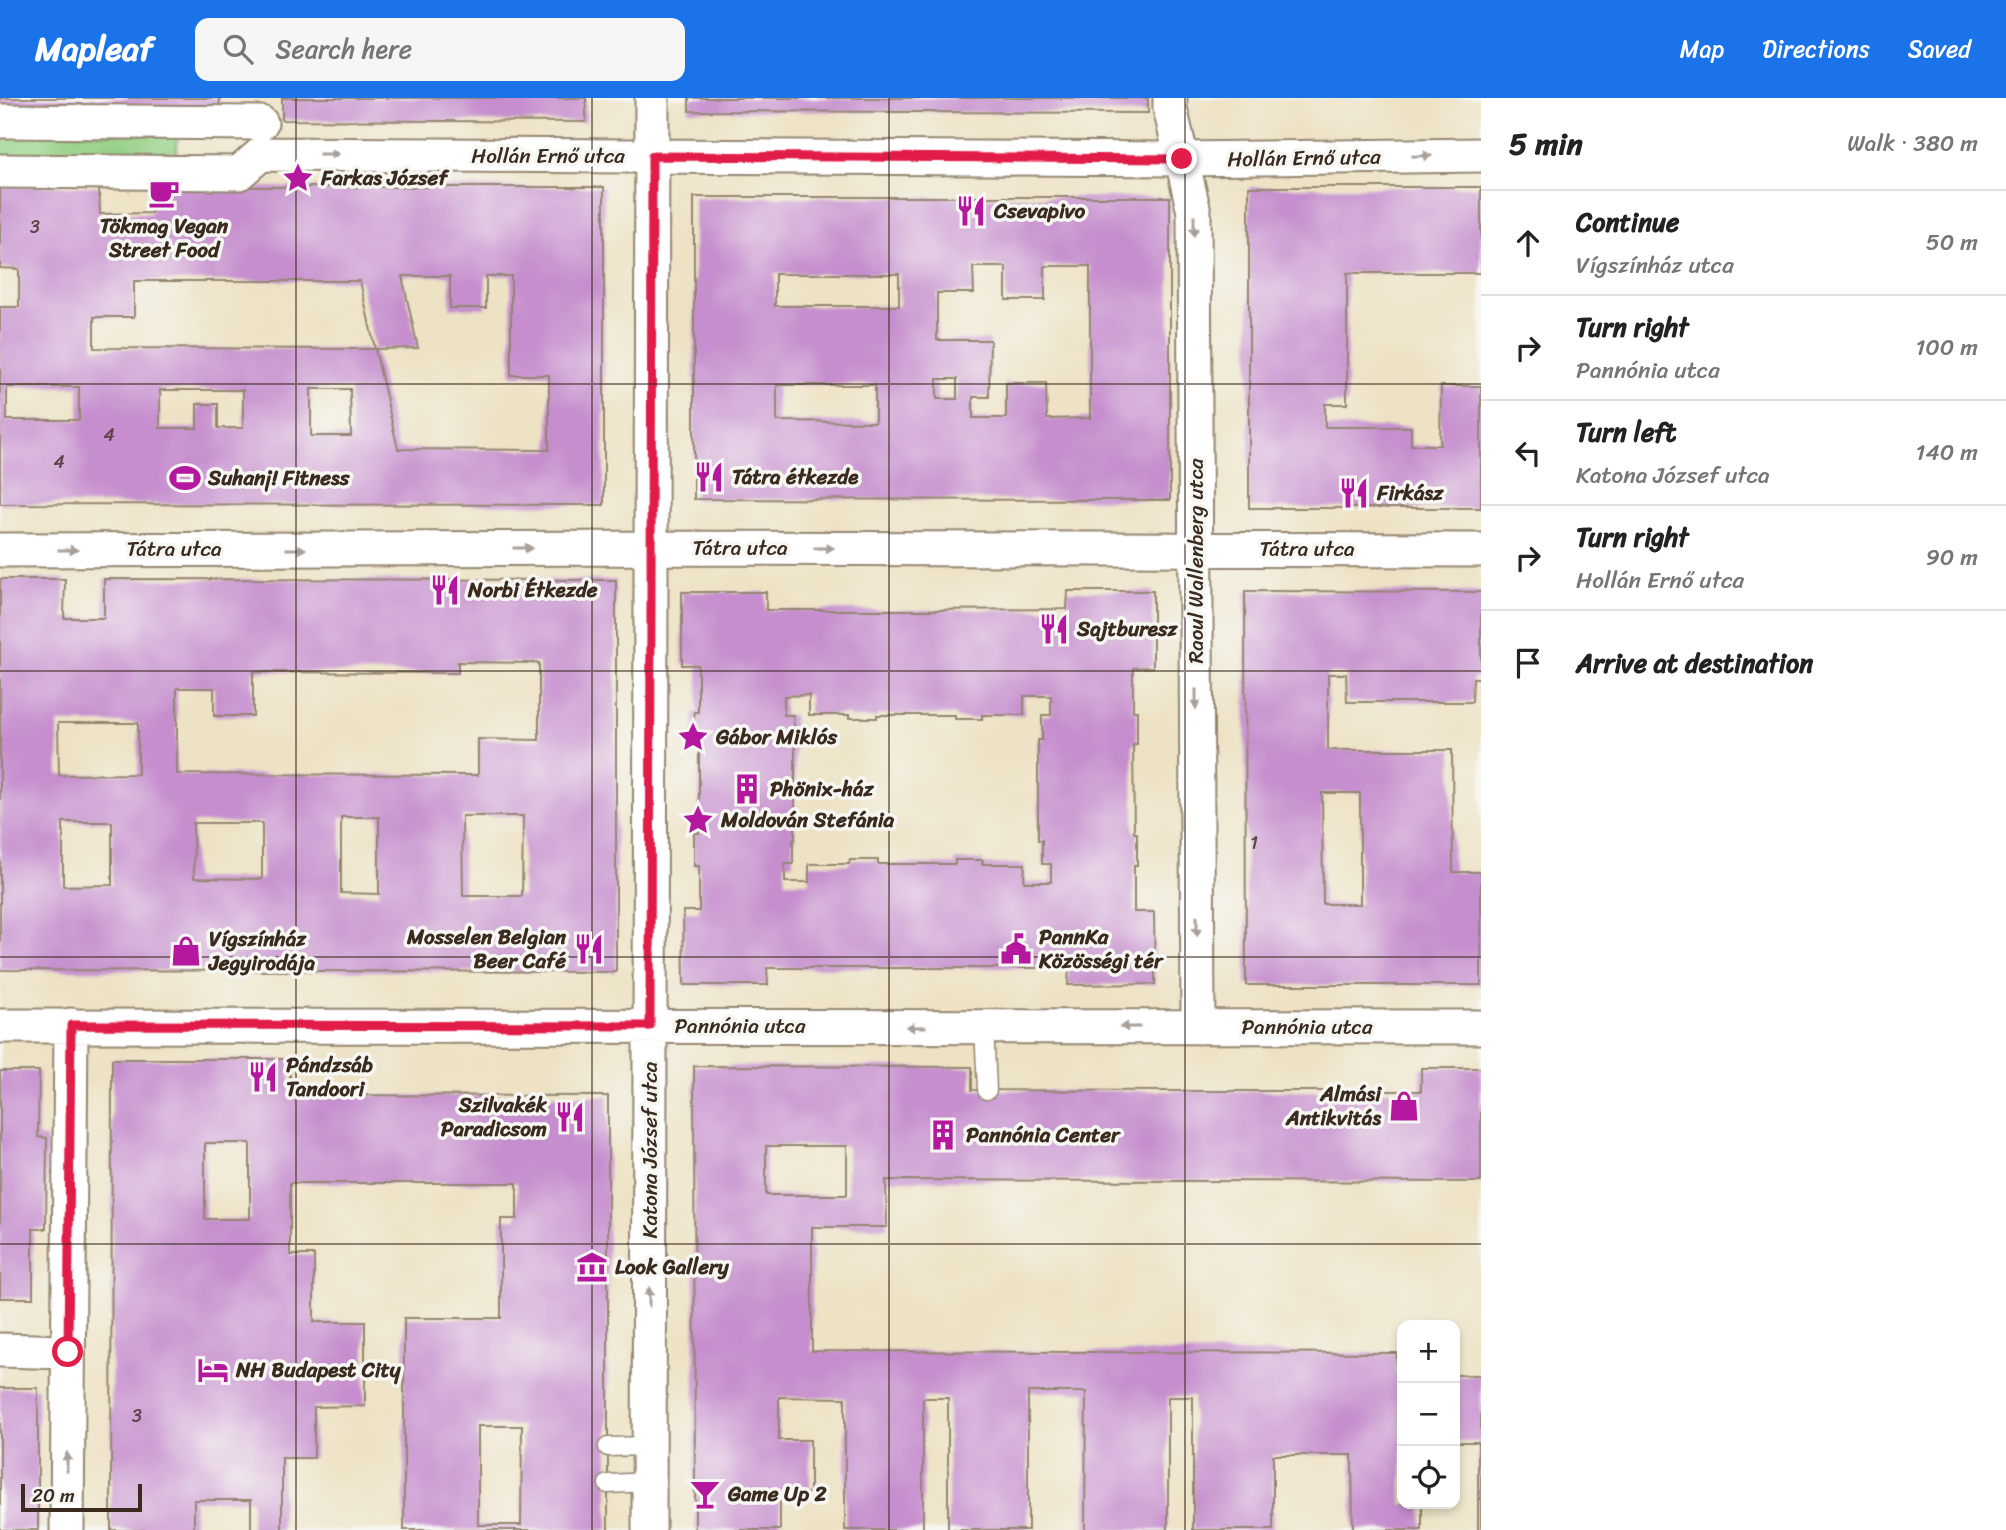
<!DOCTYPE html>
<html lang="en">
<head>
<meta charset="utf-8">
<style>
	:root { --surface:#fff; --page:#f6f6f6; --text:#222; --muted:#767676; --line:#e0e0e0; --accent:#1a73e8 }
	body { margin:0; font-family:Sriracha,sans-serif; background:var(--page); color:var(--text) }
	.controls { position:absolute; right:21px; bottom:21px; display:grid; overflow:hidden; border-radius:14px; box-shadow:0 4px 10px #0003 }
	.controls button { width:63px; height:63px; display:grid; place-items:center; padding:0; border:0; border-bottom:2px solid var(--line); background:var(--surface); color:var(--text); font:35px sans-serif }
	.scale { position:absolute; left:21px; bottom:18px; width:121px; box-sizing:border-box; padding-left:7px; border:4px solid #3b2a1e; border-top:0; font-size:19px; line-height:24px; white-space:nowrap; color:#3b2a1e; -webkit-text-stroke:5px #f6f6f2; paint-order:stroke }
	.stop { position:absolute; width:21px; height:21px; margin:-16px; border:5px solid #e11d48; border-radius:50%; background:#fff }
	.stop.end { background:#e11d48; border-color:#fff; box-shadow:0 2px 7px #0008 }
	.list { margin:0; padding:0; list-style:none }
	h2 { display:flex; justify-content:space-between; align-items:center; height:91px; margin:0; padding:0 28px; font-size:30px }
	h2 small { font-size:23px; font-weight:400; color:var(--muted) }
	.list li { display:grid; grid-template-columns:46px 1fr auto; gap:21px; align-items:center; box-sizing:border-box; height:105px; padding:0 28px; border-top:2px solid var(--line) }
	.list b { display:block; font-size:26px; white-space:nowrap }
	.list p { margin:0; font-size:23px; white-space:nowrap; color:var(--muted) }
	.list em { font-size:23px; font-style:normal; color:var(--muted) }
	.icon { flex:none; width:38px; height:38px; fill:none; stroke:currentColor; stroke-width:2; stroke-linecap:round; stroke-linejoin:round }
	.map { position:relative; flex:none; width:1481px; height:1432px; overflow:hidden }
	header { display:flex; align-items:center; gap:42px; box-sizing:border-box; height:98px; padding:0 35px; background:var(--accent); color:#fff }
	header strong { font-size:33px }
	nav { display:flex; gap:38px; margin-inline-start:auto; font-size:24px }
	.search { width:490px; height:63px; background:var(--page); display:flex; align-items:center; gap:18px; box-sizing:border-box; padding:0 24px; border-radius:14px; color:var(--muted); font-size:26px }
	main { display:flex }
	aside { flex:1; background:var(--surface) }
	.map>svg:first-child { display:block }
</style>
</head>
<body>
<header>
<strong>Mapleaf</strong>
<div class="search"><svg class="icon" aria-label="search" viewBox="0 0 24 24"><circle cx="10" cy="10" r="6"/><path d="M15 15l6 6"/></svg>Search here</div>
<nav><a>Map</a><a>Directions</a><a>Saved</a></nav>
</header>
<main>
<div class="map">
<svg width="1481" height="1432" viewBox="0 0 1481 1432">
	<rect width="100%" height="100%" fill="#f6f6f2"/>
	<filter id="ink" filterUnits="userSpaceOnUse"><feTurbulence type="fractalNoise" baseFrequency=".0143" numOctaves="2"/><feDisplacementMap in="SourceGraphic" scale="14" xChannelSelector="R" yChannelSelector="G"/><feConvolveMatrix kernelMatrix="1 2 1 2 8 2 1 2 1" color-interpolation-filters="sRGB"/></filter>
	<filter id="wash" filterUnits="userSpaceOnUse"><feTurbulence type="fractalNoise" baseFrequency=".00686" numOctaves="4" result="noise"/><feDisplacementMap in="SourceGraphic" scale="28" xChannelSelector="R" yChannelSelector="G"/><feGaussianBlur stdDeviation="1.57" result="paint"/><feColorMatrix in="noise" values="0 0 0 0 0 0 0 0 0 0 0 0 0 0 0 0 0 1.4 0 .05"/><feComposite in="paint" operator="in"/></filter>
	<g filter="url(#wash)">
		<rect width="100%" height="100%" fill="#ede2c4"/>
		<path fill="#94d085" stroke="#687d52" stroke-width="2" d="M 0,34 L 177,36 L 177,64 L 0,63 Z"/>
		<g id="blocks">
			<path fill="#c68ece" fill-rule="evenodd" d="M 0,0 L 220,0 L 219,11 L 0,8 Z
				M 282,0 L 586,0 L 586,24 L 282,22 Z
				M 689,0 L 1148,0 L 1148,15 L 689,13 Z
				M 0,88 L 99,88 L 100,116 L 151,115 L 151,89 L 604,89 L 604,407 L 0,406 L 0,209 L 19,209 L 19,171 L 0,170 ZM 402,178 L 450,178 L 450,210 L 486,210 L 486,178 L 511,178 L 511,277 L 549,277 L 549,352 L 398,351 L 375,251 L 94,250 L 94,219 L 134,219 L 134,183 L 360,183 L 375,251 L 418,250 ZM 7,289 L 79,289 L 79,322 L 7,322 ZM 311,291 L 350,291 L 351,338 L 311,338 ZM 160,292 L 243,292 L 243,330 L 218,330 L 218,306 L 197,306 L 197,330 L 160,330 Z
				M 1249,89 L 1481,89 L 1481,175 L 1347,175 L 1347,306 L 1325,306 L 1325,329 L 1411,329 L 1411,347 L 1440,347 L 1441,288 L 1481,288 L 1481,410 L 1249,410 Z
				M 694,99 L 1170,99 L 1170,402 L 694,401 ZM 1045,168 L 1090,168 L 1090,320 L 1047,321 L 1046,285 L 1006,285 L 1006,320 L 973,320 L 973,299 L 989,299 L 990,242 L 937,242 L 937,195 L 974,195 L 973,169 L 1006,169 L 1006,202 L 1045,202 ZM 775,176 L 899,176 L 899,208 L 775,208 ZM 937,281 L 957,281 L 957,301 L 937,301 ZM 777,287 L 875,287 L 875,324 L 777,323 Z
				M 0,481 L 65,481 L 64,520 L 104,520 L 104,481 L 616,482 L 616,874 L 0,872 ZM 458,564 L 539,565 L 539,642 L 478,641 L 478,677 L 177,676 L 177,590 L 214,590 L 214,618 L 253,618 L 253,574 L 458,575 ZM 58,625 L 138,625 L 138,676 L 59,677 ZM 462,718 L 523,718 L 522,798 L 463,798 ZM 341,719 L 379,719 L 379,796 L 341,795 ZM 63,724 L 112,724 L 112,787 L 63,788 ZM 193,725 L 262,725 L 262,781 L 194,780 Z
				M 1068,493 L 1153,493 L 1153,569 L 1133,570 L 1133,613 L 1137,613 L 1137,646 L 1133,646 L 1134,735 L 1137,735 L 1137,767 L 1134,767 L 1134,814 L 1154,814 L 1155,886 L 1068,887 L 1069,870 L 767,870 L 768,887 L 684,887 L 683,813 L 699,813 L 699,768 L 694,768 L 694,735 L 699,735 L 699,647 L 693,647 L 694,614 L 698,614 L 698,567 L 682,567 L 682,494 L 766,494 L 766,512 L 917,512 L 1067,511 ZM 809,597 L 809,617 L 849,617 L 849,620 L 877,620 L 877,617 L 955,617 L 955,621 L 982,621 L 982,617 L 1024,617 L 1024,598 L 1051,598 L 1051,617 L 1042,617 L 1042,642 L 1038,642 L 1038,742 L 1042,742 L 1042,766 L 1051,766 L 1051,784 L 1024,784 L 1025,766 L 982,766 L 983,762 L 955,762 L 955,766 L 878,766 L 878,762 L 850,762 L 849,766 L 809,766 L 809,784 L 785,784 L 785,766 L 793,766 L 793,742 L 795,742 L 795,643 L 793,617 L 784,617 L 784,598 Z
				M 1245,493 L 1481,494 L 1481,580 L 1473,580 L 1472,604 L 1347,604 L 1346,576 L 1328,576 L 1328,652 L 1452,652 L 1453,774 L 1481,774 L 1481,887 L 1246,887 ZM 1322,695 L 1360,695 L 1360,806 L 1323,806 Z
				M 112,961 L 290,961 L 290,997 L 608,998 L 608,1432 L 404,1432 L 404,1220 L 501,1220 L 501,1121 L 517,1121 L 517,1085 L 290,1085 L 290,1157 L 314,1157 L 314,1224 L 365,1224 L 365,1308 L 314,1309 L 314,1360 L 282,1360 L 282,1432 L 251,1432 L 251,1402 L 194,1402 L 194,1432 L 111,1432 ZM 205,1045 L 250,1045 L 250,1121 L 205,1121 ZM 478,1328 L 522,1328 L 521,1427 L 478,1427 Z
				M 694,968 L 972,969 L 972,992 L 1169,993 L 1421,993 L 1421,970 L 1481,970 L 1481,1084 L 886,1082 L 887,1129 L 812,1129 L 812,1253 L 1397,1255 L 1396,1277 L 1402,1277 L 1402,1406 L 1422,1406 L 1422,1432 L 1353,1432 L 1352,1357 L 1273,1357 L 1273,1432 L 1193,1432 L 1193,1299 L 1168,1299 L 1168,1432 L 1085,1432 L 1086,1294 L 1028,1294 L 1028,1432 L 948,1432 L 948,1300 L 923,1300 L 923,1432 L 845,1432 L 845,1300 L 779,1299 L 779,1342 L 810,1342 L 810,1395 L 780,1395 L 780,1432 L 695,1432 ZM 766,1048 L 847,1048 L 847,1097 L 766,1097 Z
				M 0,973 L 39,973 L 38,1039 L 47,1040 L 46,1131 L 33,1131 L 33,1200 L 0,1200 Z
				M 1455,1277 L 1481,1277 L 1481,1432 L 1478,1432 L 1478,1344 L 1455,1344 Z
				M 0,1290 L 38,1290 L 38,1432 L 0,1432 Z"/>
		</g>
	</g>
	<g filter="url(#ink)">
		<use href="#blocks" fill-opacity="0" stroke="#948671" stroke-width="2"/>
		<g fill="none" stroke-linecap="round" stroke-linejoin="round">
			<g stroke="#948671" stroke-width="21">
				<path id="lane" d="M 984,929 L 987,992
					M 608,1349 L 649,1348
					M 608,1386 L 649,1384"/>
			</g>
			<g stroke="#948671" stroke-width="37">
				<path id="street" d="M 1170,0 L 1170,10 L 1194,114 L 1198,929
					M 0,23 L 261,25
					M 0,73 L 239,75 L 261,56 L 1182,61 L 1481,57
					M 0,452 L 652,450 L 1481,452
					M 0,928 L 1481,929
					M 0,1252 L 68,1254
					M 67,1432 L 71,927
					M 649,1432 L 652,0"/>
			</g>
			<use href="#lane" stroke="#fff" stroke-width="18"/>
			<use href="#street" stroke="#fff" stroke-width="33"/>
		</g>
		<defs><path id="oneway-solid" d="M-6-.8H1V-3.2L6.5 0L1 3.2V.8H-6Z" transform="scale(1.75)"/></defs>
		<g fill="#a79f9a">
			<use href="#oneway-solid" transform="translate(329 56)"/>
			<use href="#oneway-solid" transform="translate(1422 58) rotate(-1)"/>
			<use href="#oneway-solid" transform="translate(1194 128) rotate(90)"/>
			<use href="#oneway-solid" transform="translate(523 450)"/>
			<use href="#oneway-solid" transform="translate(824 450)"/>
			<use href="#oneway-solid" transform="translate(296 451)"/>
			<use href="#oneway-solid" transform="translate(68 452)"/>
			<use href="#oneway-solid" transform="translate(1196 601) rotate(90)"/>
			<use href="#oneway-solid" transform="translate(1197 828) rotate(90)"/>
			<use href="#oneway-solid" transform="translate(916 929) rotate(-180)"/>
			<use href="#oneway-solid" transform="translate(1130 929) rotate(-180)"/>
			<use href="#oneway-solid" transform="translate(649 1199) rotate(-90)"/>
			<use href="#oneway-solid" transform="translate(67 1364) rotate(-90)"/>
		</g>
	</g>
	<g fill="none" stroke-linecap="round" stroke-linejoin="round" filter="url(#ink)">
		<path stroke="#e11d48" stroke-width="9" d="M 68,1254 L 71,927 L 650,928 L 652,58 L 1182,61"/>
	</g>
	<path fill="none" stroke="#3b2a1e" stroke-width="2" stroke-opacity="0.55" d="M 296,0 L 296,1432M 592,0 L 592,1432M 889,0 L 889,1432M 1185,0 L 1185,1432M 0,286 L 1481,286M 0,573 L 1481,573M 0,859 L 1481,859M 0,1146 L 1481,1146"/>
	<defs>
		<g id="sight-bare" transform="scale(2.415)"><path d="M0-6L1.8-2.2L6-1.7L2.9 1.2L3.7 5.4L0 3.3L-3.7 5.4L-2.9 1.2L-6-1.7L-1.8-2.2Z" fill="#b5179e" stroke="#f6f6f2" stroke-width="2.5" paint-order="stroke"/></g>
		<g id="cafe-bare" transform="scale(2.415)"><path d="M-5.5-4.5H6V0H3Q3 3.5 0 3.5H-2.5Q-5.5 3.5-5.5 0ZM3-3.2v2h1.7v-2ZM-6 4.5H4V6H-6Z" fill="#b5179e" stroke="#f6f6f2" stroke-width="2.5" paint-order="stroke"/></g>
		<g id="restaurant-bare" transform="scale(2.415)"><path d="M-5-6h1v4h1v-4h1v4h1v-4h1v5L-1.5 .5V6h-2V.5L-5-1ZM5-6V6H3V1.5H1.5Q1.5-4 5-6Z" fill="#b5179e" stroke="#f6f6f2" stroke-width="2.5" paint-order="stroke"/></g>
		<g id="stadium-bare" transform="scale(2.415)"><path d="M0-5a6.5 5 0 1 0 0 10a6.5 5 0 1 0 0-10ZM-3.5-1.8h7v3.6h-7Z" fill="#b5179e" stroke="#f6f6f2" stroke-width="2.5" paint-order="stroke"/></g>
		<g id="building-bare" transform="scale(2.415)"><path d="M-4-6H4V6H1V3H-1V6H-4ZM-2.5-4.3h1.7v1.8h-1.7ZM.8-4.3h1.7v1.8H.8ZM-2.5-1h1.7V.8h-1.7ZM.8-1h1.7V.8H.8Z" fill="#b5179e" stroke="#f6f6f2" stroke-width="2.5" paint-order="stroke"/></g>
		<g id="civic-bare" transform="scale(2.415)"><path d="M-.6-6.5H3V-4.5H.6V-3L4-1V1h2V6H-6V1h2V-1L-.6-3ZM-1.2 2.5V6h2.4V2.5Z" fill="#b5179e" stroke="#f6f6f2" stroke-width="2.5" paint-order="stroke"/></g>
		<g id="shop-bare" transform="scale(2.415)"><path d="M-5-2.5h2.3a2.7 3.5 0 0 1 5.4 0H5L5.5 6h-11ZM-1.5-2.5h3a1.5 2.3 0 0 0-3 0Z" fill="#b5179e" stroke="#f6f6f2" stroke-width="2.5" paint-order="stroke"/></g>
		<g id="museum-bare" transform="scale(2.415)"><path d="M0-6L6-3V-2H-6V-3ZM-5-1h2V3h-2ZM-1-1h2V3h-2ZM3-1h2V3H3ZM-6 4H6V6H-6Z" fill="#b5179e" stroke="#f6f6f2" stroke-width="2.5" paint-order="stroke"/></g>
		<g id="hotel-bare" transform="scale(2.415)"><path d="M-6-4.5h1.5V1H6V5H4.5V3h-9V5H-6ZM-4 0a1.8 1.8 0 1 1 3.6 0ZM.5 0V-2.5h3Q6-2.5 6 0Z" fill="#b5179e" stroke="#f6f6f2" stroke-width="2.5" paint-order="stroke"/></g>
		<g id="bar-bare" transform="scale(2.415)"><path d="M-6-5H6L.8 .8V4.5H3.5V6h-7V4.5H-.8V.8Z" fill="#b5179e" stroke="#f6f6f2" stroke-width="2.5" paint-order="stroke"/></g>
	</defs>
	<g fill-rule="evenodd">
		<use href="#sight-bare" x="298" y="80"/>
		<use href="#cafe-bare" x="164" y="95"/>
		<use href="#restaurant-bare" x="971" y="113"/>
		<use href="#restaurant-bare" x="709" y="379"/>
		<use href="#stadium-bare" x="185" y="380"/>
		<use href="#restaurant-bare" x="1354" y="395"/>
		<use href="#restaurant-bare" x="445" y="492"/>
		<use href="#restaurant-bare" x="1054" y="531"/>
		<use href="#sight-bare" x="693" y="639"/>
		<use href="#building-bare" x="747" y="691"/>
		<use href="#sight-bare" x="698" y="722"/>
		<use href="#restaurant-bare" x="589" y="851"/>
		<use href="#civic-bare" x="1016" y="851"/>
		<use href="#shop-bare" x="186" y="853"/>
		<use href="#restaurant-bare" x="263" y="979"/>
		<use href="#shop-bare" x="1404" y="1008"/>
		<use href="#restaurant-bare" x="570" y="1019"/>
		<use href="#building-bare" x="943" y="1037"/>
		<use href="#museum-bare" x="592" y="1169"/>
		<use href="#hotel-bare" x="213" y="1272"/>
		<use href="#bar-bare" x="705" y="1396"/>
	</g>
	<g text-anchor="middle" stroke-width="7" stroke-linejoin="round" paint-order="stroke">
		<g font-size="18" fill="#5e434a">
			<text x="35" y="135">3</text>
			<text x="109" y="343">4</text>
			<text x="59" y="370">4</text>
			<text x="1254" y="751">1</text>
			<text x="137" y="1324">3</text>
		</g>
		<g font-size="21" fill="#3b2a1e" stroke="#f6f6f2">
			<text x="548" y="65">Hollán Ernő utca</text>
			<text transform="translate(1304 60) rotate(-1)" y="7">Hollán Ernő utca</text>
			<text x="740" y="457">Tátra utca</text>
			<text x="174" y="458">Tátra utca</text>
			<text x="1307" y="458">Tátra utca</text>
			<text transform="translate(1196 463) rotate(-90)" y="7">Raoul Wallenberg utca</text>
			<text x="740" y="935">Pannónia utca</text>
			<text x="1307" y="936">Pannónia utca</text>
			<text transform="translate(650 1052) rotate(-90)" y="7">Katona József utca</text>
		</g>
		<g font-size="21" font-weight="bold" fill="#3b2a1e" stroke="#f6f6f2" text-anchor="start">
			<text x="321" y="87">Farkas József</text>
			<text x="994" y="120">Csevapivo</text>
			<text x="164" y="135" text-anchor="middle">Tökmag Vegan<tspan x="164" dy="24">Street Food</tspan></text>
			<text x="732" y="386">Tátra étkezde</text>
			<text x="208" y="387">Suhanj! Fitness</text>
			<text x="1377" y="402">Firkász</text>
			<text x="468" y="499">Norbi Étkezde</text>
			<text x="1077" y="538">Sajtburesz</text>
			<text x="716" y="646">Gábor Miklós</text>
			<text x="770" y="698">Phönix-ház</text>
			<text x="721" y="729">Moldován Stefánia</text>
			<text x="566" y="846" text-anchor="end">Mosselen Belgian<tspan x="566" dy="24">Beer Café</tspan></text>
			<text x="1039" y="846">PannKa<tspan x="1039" dy="24">Közösségi tér</tspan></text>
			<text x="209" y="848">Vígszínház<tspan x="209" dy="24">Jegyirodája</tspan></text>
			<text x="286" y="974">Pándzsáb<tspan x="286" dy="24">Tandoori</tspan></text>
			<text x="1381" y="1003" text-anchor="end">Almási<tspan x="1381" dy="24">Antikvitás</tspan></text>
			<text x="547" y="1014" text-anchor="end">Szilvakék<tspan x="547" dy="24">Paradicsom</tspan></text>
			<text x="966" y="1044">Pannónia Center</text>
			<text x="615" y="1176">Look Gallery</text>
			<text x="236" y="1279">NH Budapest City</text>
			<text x="728" y="1403">Game Up 2</text>
		</g>
	</g>
</svg>
<div class="controls">
<button>+</button>
<button>−</button>
<button><svg class="icon" aria-label="locate" viewBox="0 0 24 24"><circle cx="12" cy="12" r="6"/><path d="M12 2v4M12 18v4M2 12h4M18 12h4"/></svg></button>
</div>
<div class="scale">20 m</div>
<div class="stop" style="left:68px;top:1254px"></div>
<div class="stop end" style="left:1182px;top:61px"></div>
</div>
<aside>
<h2>5 min<small>Walk · 380 m</small></h2>
<ul class="list">
<li><svg class="icon" aria-label="ahead" viewBox="0 0 24 24"><path d="M12 20V5M6 11l6-6 6 6"/></svg><div><b>Continue</b><p>Vígszínház utca</p></div><em>50 m</em></li>
<li><svg class="icon" aria-label="right" viewBox="0 0 24 24"><path d="M7 20v-9h11M14 6l5 5-5 5"/></svg><div><b>Turn right</b><p>Pannónia utca</p></div><em>100 m</em></li>
<li><svg class="icon" aria-label="left" viewBox="0 0 24 24"><path d="M17 20v-9H6M10 6l-5 5 5 5"/></svg><div><b>Turn left</b><p>Katona József utca</p></div><em>140 m</em></li>
<li><svg class="icon" aria-label="right" viewBox="0 0 24 24"><path d="M7 20v-9h11M14 6l5 5-5 5"/></svg><div><b>Turn right</b><p>Hollán Ernő utca</p></div><em>90 m</em></li>
<li><svg class="icon" aria-label="arrive" viewBox="0 0 24 24"><path d="M6 21V4h12l-3 4 3 4H6"/></svg><div><b>Arrive at destination</b></div></li>
</ul>
</aside>
</main>
</body>
</html>
